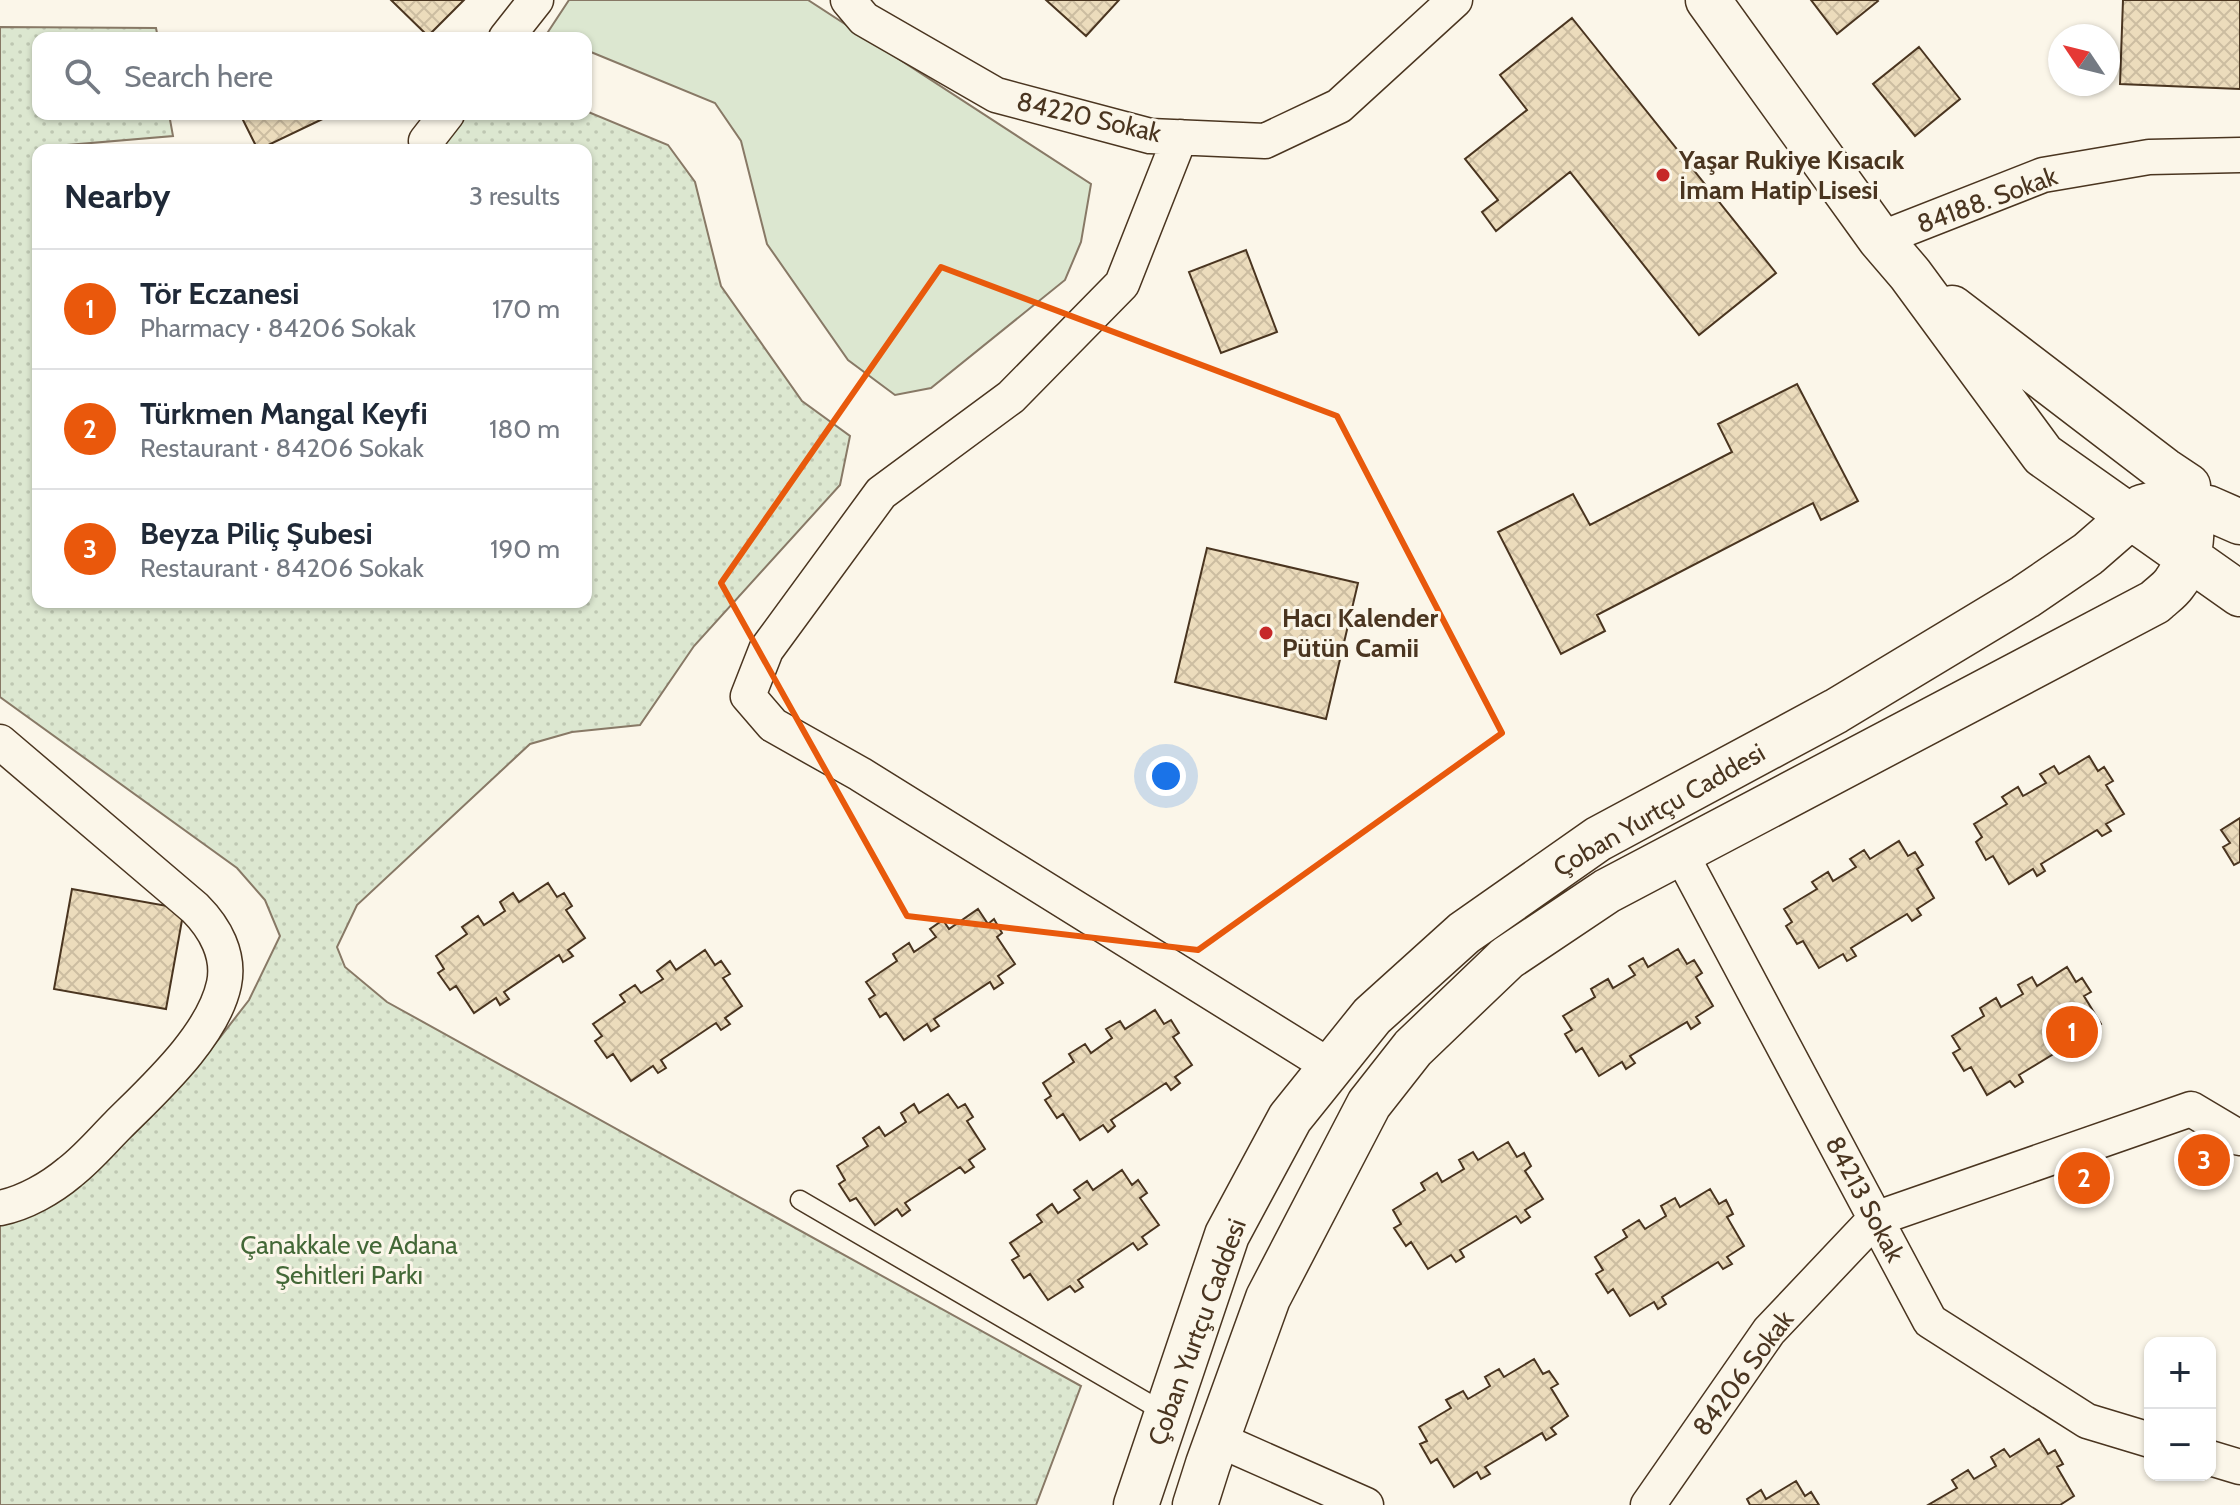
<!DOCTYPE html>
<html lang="en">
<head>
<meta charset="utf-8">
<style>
	:root { --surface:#fff; --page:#f6f6f7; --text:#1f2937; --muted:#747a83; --line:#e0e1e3; --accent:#ea580c }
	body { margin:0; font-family:Cabin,sans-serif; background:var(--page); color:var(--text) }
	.controls { position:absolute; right:24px; bottom:24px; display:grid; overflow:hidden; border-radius:16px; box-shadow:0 2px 6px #0004 }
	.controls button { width:72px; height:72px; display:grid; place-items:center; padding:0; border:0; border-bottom:2px solid var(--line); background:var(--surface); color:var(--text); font:40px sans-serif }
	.compass { position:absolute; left:2048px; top:24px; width:72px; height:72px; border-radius:50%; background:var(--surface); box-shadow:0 2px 6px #0004; rotate:305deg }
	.you { position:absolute; left:1166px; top:776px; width:28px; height:28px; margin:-20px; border:6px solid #fff; border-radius:50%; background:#1a73e8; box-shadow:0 0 0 12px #1a73e833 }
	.badge { display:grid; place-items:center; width:52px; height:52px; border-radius:50%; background:var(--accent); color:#fff; font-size:26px; font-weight:700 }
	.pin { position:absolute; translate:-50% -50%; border:4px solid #fff; box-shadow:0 2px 8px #0006 }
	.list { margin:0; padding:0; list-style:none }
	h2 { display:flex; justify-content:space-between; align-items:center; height:104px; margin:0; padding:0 32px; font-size:34px }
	h2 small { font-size:26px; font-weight:400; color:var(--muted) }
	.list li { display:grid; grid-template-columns:52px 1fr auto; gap:24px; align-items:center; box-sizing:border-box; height:120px; padding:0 32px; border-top:2px solid var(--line) }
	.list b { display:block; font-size:30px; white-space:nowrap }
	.list p { margin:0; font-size:26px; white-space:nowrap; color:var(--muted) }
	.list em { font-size:26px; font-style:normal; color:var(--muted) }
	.icon { flex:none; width:44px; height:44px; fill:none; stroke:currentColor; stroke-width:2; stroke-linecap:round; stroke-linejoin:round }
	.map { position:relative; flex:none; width:2240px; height:1505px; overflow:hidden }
	.search { position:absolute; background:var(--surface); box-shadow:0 2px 6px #0004; left:32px; top:32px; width:560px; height:88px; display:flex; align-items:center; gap:20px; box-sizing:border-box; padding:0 28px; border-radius:16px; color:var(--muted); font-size:30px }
	.panel { position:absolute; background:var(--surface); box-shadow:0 2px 6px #0004; left:32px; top:144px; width:560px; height:464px; border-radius:16px }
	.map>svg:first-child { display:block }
</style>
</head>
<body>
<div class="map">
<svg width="2240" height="1505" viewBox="0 0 2240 1505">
	<defs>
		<pattern id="park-dots" width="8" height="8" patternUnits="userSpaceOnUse" patternTransform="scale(2)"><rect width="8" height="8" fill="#dce7d0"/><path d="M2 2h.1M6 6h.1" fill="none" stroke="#bec7b2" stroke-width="1.8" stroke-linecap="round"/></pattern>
		<pattern id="building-cross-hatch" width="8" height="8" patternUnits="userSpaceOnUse" patternTransform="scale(2)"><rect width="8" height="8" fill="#ecdcbc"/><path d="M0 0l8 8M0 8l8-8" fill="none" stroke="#ccbda1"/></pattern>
	</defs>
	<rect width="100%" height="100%" fill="#fbf6e9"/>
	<path fill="url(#park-dots)" stroke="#887966" stroke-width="2" d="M 0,27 L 156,28 L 158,38 L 38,38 L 38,114 L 169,114 L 173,136 L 56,146 L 57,150 L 38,150 L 38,602 L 586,602 L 586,150 L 426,150 L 466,114 L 586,114 L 586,111 L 668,145 L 695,182 L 721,286 L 802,401 L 850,436 L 840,485 L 694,646 L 640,725 L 572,732 L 530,744 L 357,905 L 337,947 L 345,967 L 387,1002 L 1081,1386 L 1036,1505 L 0,1505 L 0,1221 L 74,1182 L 194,1071 L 249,1000 L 280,936 L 265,900 L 237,868 L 0,697 Z"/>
	<path fill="#dce7d0" stroke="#887966" stroke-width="2" d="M 569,0 L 808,0 L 1091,184 L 1081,242 L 1065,280 L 931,388 L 895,395 L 848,360 L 767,244 L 741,141 L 715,103 L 586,50 L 586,38 L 544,38 Z"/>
	<path fill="url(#building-cross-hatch)" stroke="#4a3520" stroke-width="2" d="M 391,0 L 464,0 L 428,36 Z
		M 1046,0 L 1119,0 L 1086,36 Z
		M 1811,0 L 1877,0 L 1878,1 L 1837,34 Z
		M 2123,0 L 2240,0 L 2240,89 L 2120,84 Z
		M 1572,18 L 1776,273 L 1699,335 L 1570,172 L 1496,231 L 1482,212 L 1498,200 L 1465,159 L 1527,110 L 1500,75 Z
		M 1919,47 L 1960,99 L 1915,136 L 1873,84 Z
		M 240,114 L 333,114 L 258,150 Z
		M 1246,250 L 1277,332 L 1221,353 L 1189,272 Z
		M 1797,384 L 1858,501 L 1821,520 L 1813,503 L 1597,615 L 1605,631 L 1561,654 L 1498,532 L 1573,494 L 1590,525 L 1732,452 L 1718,424 Z
		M 1207,548 L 1358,583 L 1326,719 L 1175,682 Z
		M 2089,756 L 2098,771 L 2104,767 L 2113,781 L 2106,785 L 2124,814 L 2106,824 L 2111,831 L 2102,836 L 2097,830 L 2041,864 L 2045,871 L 2037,876 L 2033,869 L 2009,884 L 1993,856 L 1986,860 L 1976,842 L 1982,837 L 1974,824 L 2007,804 L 2002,797 L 2018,787 L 2023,796 L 2046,783 L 2040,774 L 2054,766 L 2059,774 Z
		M 2240,818 L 2240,862 L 2234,865 L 2223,847 L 2230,843 L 2221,830 Z
		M 1899,841 L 1908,856 L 1915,852 L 1923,865 L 1917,869 L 1934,898 L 1917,909 L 1921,915 L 1912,921 L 1907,914 L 1851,948 L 1856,956 L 1847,961 L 1843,954 L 1819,968 L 1803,941 L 1797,944 L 1786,926 L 1792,922 L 1784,909 L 1817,889 L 1812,882 L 1828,872 L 1833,881 L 1856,867 L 1850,859 L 1864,850 L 1870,859 Z
		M 548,883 L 557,897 L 564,893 L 572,906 L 566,910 L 585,938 L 568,950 L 573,956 L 563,962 L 559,955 L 504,992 L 509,999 L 500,1005 L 496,998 L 474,1013 L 456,986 L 450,990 L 438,973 L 444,969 L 436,956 L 467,934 L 462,927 L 478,916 L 484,925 L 505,911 L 500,902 L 513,893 L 519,902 Z
		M 72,889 L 184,909 L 166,1009 L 54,989 Z
		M 978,909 L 988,924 L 994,919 L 1002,933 L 997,937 L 1015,964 L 998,976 L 1003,983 L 994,989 L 990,982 L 934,1019 L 939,1026 L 931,1031 L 927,1024 L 904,1040 L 886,1013 L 880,1017 L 869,999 L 875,995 L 866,982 L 897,961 L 893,954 L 909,943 L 914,952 L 936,937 L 930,929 L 943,920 L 949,929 Z
		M 1678,949 L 1687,964 L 1694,960 L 1702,973 L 1696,977 L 1713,1006 L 1696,1017 L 1700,1023 L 1691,1029 L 1687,1022 L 1630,1056 L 1635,1063 L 1626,1069 L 1622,1062 L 1599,1076 L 1582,1048 L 1576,1052 L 1565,1034 L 1572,1030 L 1563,1016 L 1595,997 L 1591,989 L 1608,979 L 1613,988 L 1635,975 L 1629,966 L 1643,958 L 1648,967 Z
		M 705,950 L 715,965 L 721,961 L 730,974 L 723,978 L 742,1006 L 725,1018 L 730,1024 L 721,1030 L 716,1023 L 661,1060 L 666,1068 L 658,1073 L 653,1066 L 631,1081 L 613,1054 L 607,1058 L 595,1041 L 602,1036 L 593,1024 L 625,1002 L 620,995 L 635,985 L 641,993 L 663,979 L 657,971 L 670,961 L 676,970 Z
		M 2067,967 L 2076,982 L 2082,978 L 2091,992 L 2084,996 L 2101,1024 L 2084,1035 L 2089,1042 L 2080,1048 L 2075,1041 L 2019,1075 L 2023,1082 L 2015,1087 L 2010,1081 L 1987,1095 L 1971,1067 L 1964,1071 L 1953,1053 L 1960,1049 L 1952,1036 L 1984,1016 L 1980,1008 L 1996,998 L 2001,1007 L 2023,994 L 2018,985 L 2032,977 L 2037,986 Z
		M 1155,1010 L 1164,1024 L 1171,1020 L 1179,1033 L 1173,1037 L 1192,1065 L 1175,1077 L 1180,1083 L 1171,1090 L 1166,1083 L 1111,1120 L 1115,1126 L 1108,1132 L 1103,1125 L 1080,1140 L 1063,1114 L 1057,1118 L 1045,1100 L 1051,1096 L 1043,1083 L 1074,1062 L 1069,1054 L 1085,1044 L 1091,1053 L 1112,1038 L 1106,1029 L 1120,1021 L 1125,1029 Z
		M 948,1094 L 958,1108 L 965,1104 L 973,1117 L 967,1121 L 985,1149 L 969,1160 L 974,1167 L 965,1173 L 960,1167 L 905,1203 L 910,1210 L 902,1216 L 897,1209 L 875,1225 L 856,1198 L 850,1201 L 839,1184 L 845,1180 L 837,1166 L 868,1146 L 863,1138 L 879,1127 L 885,1136 L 906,1122 L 901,1113 L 914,1104 L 919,1113 Z
		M 1508,1142 L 1517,1157 L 1524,1153 L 1531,1166 L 1525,1171 L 1543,1199 L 1525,1210 L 1530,1217 L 1521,1223 L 1516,1216 L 1460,1250 L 1464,1257 L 1456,1262 L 1451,1255 L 1428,1269 L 1411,1242 L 1406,1246 L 1394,1228 L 1401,1224 L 1393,1210 L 1425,1190 L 1421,1183 L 1437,1173 L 1442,1182 L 1464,1169 L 1459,1160 L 1473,1152 L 1478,1160 Z
		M 1122,1170 L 1132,1185 L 1138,1180 L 1147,1193 L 1140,1198 L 1159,1225 L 1142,1237 L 1147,1244 L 1138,1250 L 1133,1243 L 1078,1280 L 1083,1287 L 1075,1292 L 1070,1286 L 1048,1300 L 1030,1274 L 1024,1278 L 1012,1260 L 1019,1256 L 1010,1243 L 1042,1222 L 1037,1215 L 1052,1204 L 1058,1213 L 1080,1198 L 1074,1190 L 1087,1181 L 1093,1190 Z
		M 1710,1189 L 1719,1204 L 1726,1200 L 1733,1214 L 1727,1217 L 1744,1246 L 1727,1257 L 1732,1264 L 1723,1269 L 1718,1262 L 1662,1297 L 1666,1304 L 1658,1309 L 1654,1302 L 1630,1316 L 1613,1289 L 1608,1293 L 1596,1274 L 1603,1270 L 1595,1257 L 1627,1237 L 1623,1230 L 1639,1220 L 1645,1229 L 1666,1216 L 1661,1206 L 1675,1198 L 1680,1207 Z
		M 1534,1359 L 1543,1374 L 1549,1371 L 1558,1384 L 1551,1388 L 1568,1416 L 1551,1428 L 1556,1434 L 1546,1440 L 1542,1433 L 1485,1467 L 1490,1474 L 1481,1479 L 1477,1472 L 1454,1487 L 1437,1459 L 1431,1463 L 1420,1444 L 1427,1441 L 1419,1427 L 1451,1408 L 1446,1400 L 1463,1391 L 1468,1399 L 1490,1386 L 1485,1377 L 1499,1369 L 1504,1377 Z
		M 2039,1439 L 2048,1454 L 2055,1450 L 2063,1464 L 2057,1467 L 2074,1496 L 2060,1505 L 1928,1505 L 1957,1488 L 1952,1480 L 1968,1470 L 1974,1479 L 1996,1466 L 1991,1457 L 2004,1449 L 2010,1457 Z
		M 1796,1481 L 1805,1496 L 1811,1492 L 1819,1505 L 1750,1505 L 1747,1499 L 1761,1490 L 1766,1499 Z"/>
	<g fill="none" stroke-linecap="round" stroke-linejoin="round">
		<g stroke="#4a3520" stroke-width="21">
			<path id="lane" d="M 800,1200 L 1150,1404 L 1167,1412"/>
		</g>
		<g stroke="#4a3520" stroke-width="37">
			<path id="street" d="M 848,0 L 864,19 L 996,95 L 1150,136 L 1265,141 L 1339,106 L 1455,0
				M 506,38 L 536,0
				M 1180,137 L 1122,284 L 1011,397 L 881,493 L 766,650 L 748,696 L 773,725 L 860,774 L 1331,1067
				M 426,141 L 447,114
				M 1880,239 L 2043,175 L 2149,157 L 2240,155
				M 0,742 L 195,908 C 215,928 230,955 224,984 C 213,1036 154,1089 118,1125 C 103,1140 88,1158 70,1172 C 51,1188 25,1203 0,1208
				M 1681,854 L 1930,1321 L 2087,1421 L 2150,1440
				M 1217,1439 L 1366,1505
				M 2210,1458 L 2240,1467
				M 1648,1505 L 1769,1331 L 1875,1219 L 2191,1109 L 2240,1138"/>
		</g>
		<g stroke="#4a3520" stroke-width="47">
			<path id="secondary" d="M 1708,0 L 1880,239 L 1910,274 L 2043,455 L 2240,594
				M 1952,308 L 2164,470 L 2188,486
				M 1136,1505 L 1227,1235 L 1290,1118 L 1372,1016 L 1464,933 L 1598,839 L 1836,711 L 2025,597 L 2088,554 L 2142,507 L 2170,500 L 2208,508 L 2240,522
				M 1195,1505 L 1208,1464 L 1268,1298 L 1369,1104 L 1413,1048 L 1507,958 L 1607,891 L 2155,602 C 2161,596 2169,591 2174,584 C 2192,561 2198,522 2182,495 C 2177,486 2170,478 2164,470"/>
		</g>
		<use href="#lane" stroke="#fbf6e9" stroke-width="18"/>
		<use href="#street" stroke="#fbf6e9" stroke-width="34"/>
		<use href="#secondary" stroke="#fbf6e9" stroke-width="44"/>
	</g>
	<path fill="none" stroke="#e8590c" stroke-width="6" stroke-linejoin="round" d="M 941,267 L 1337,416 L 1502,733 L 1198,950 L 907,916 L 721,583 Z"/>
	<g fill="#c62828" stroke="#fbf6e9" stroke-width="3">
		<circle cx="1663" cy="175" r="8"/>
		<circle cx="1266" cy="633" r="8"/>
	</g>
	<g text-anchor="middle" stroke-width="6" stroke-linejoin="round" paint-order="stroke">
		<g font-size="26" fill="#4a3520" stroke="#fbf6e9">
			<text transform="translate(1089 117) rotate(13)" y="9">84220 Sokak</text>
			<text transform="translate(1987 200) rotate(-20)" y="9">84188. Sokak</text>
			<text transform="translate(1659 810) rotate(-30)" y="9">Çoban Yurtçu Caddesi</text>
			<text transform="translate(1865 1199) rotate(62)" y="9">84213 Sokak</text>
			<text transform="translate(1197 1332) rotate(-70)" y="9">Çoban Yurtçu Caddesi</text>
			<text transform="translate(1743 1373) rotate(-53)" y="9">84206 Sokak</text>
		</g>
		<g font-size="26" font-weight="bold" fill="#4a3520" stroke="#fbf6e9" text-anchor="start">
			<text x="1679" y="169">Yaşar Rukiye Kısacık<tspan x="1679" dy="30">İmam Hatip Lisesi</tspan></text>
			<text x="1282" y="627">Hacı Kalender<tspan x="1282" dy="30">Pütün Camii</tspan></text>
		</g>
		<g font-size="26" fill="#436837" stroke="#fbf6e9">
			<text x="349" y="1254">Çanakkale ve Adana<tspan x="349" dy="30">Şehitleri Parkı</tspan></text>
		</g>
	</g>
</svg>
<div class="controls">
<button>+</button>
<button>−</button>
</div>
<svg class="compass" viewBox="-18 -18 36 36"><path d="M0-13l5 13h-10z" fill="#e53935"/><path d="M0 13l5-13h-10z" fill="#747a83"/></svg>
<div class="you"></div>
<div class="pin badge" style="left:2072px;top:1032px">1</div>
<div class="pin badge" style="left:2084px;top:1178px">2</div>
<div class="pin badge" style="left:2204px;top:1160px">3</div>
<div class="search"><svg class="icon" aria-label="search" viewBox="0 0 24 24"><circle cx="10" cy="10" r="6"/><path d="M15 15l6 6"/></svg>Search here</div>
<section class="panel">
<h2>Nearby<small>3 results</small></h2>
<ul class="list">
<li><span class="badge">1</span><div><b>Tör Eczanesi</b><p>Pharmacy · 84206 Sokak</p></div><em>170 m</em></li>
<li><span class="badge">2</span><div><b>Türkmen Mangal Keyfi</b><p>Restaurant · 84206 Sokak</p></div><em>180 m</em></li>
<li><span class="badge">3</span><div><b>Beyza Piliç Şubesi</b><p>Restaurant · 84206 Sokak</p></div><em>190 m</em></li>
</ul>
</section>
</div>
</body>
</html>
